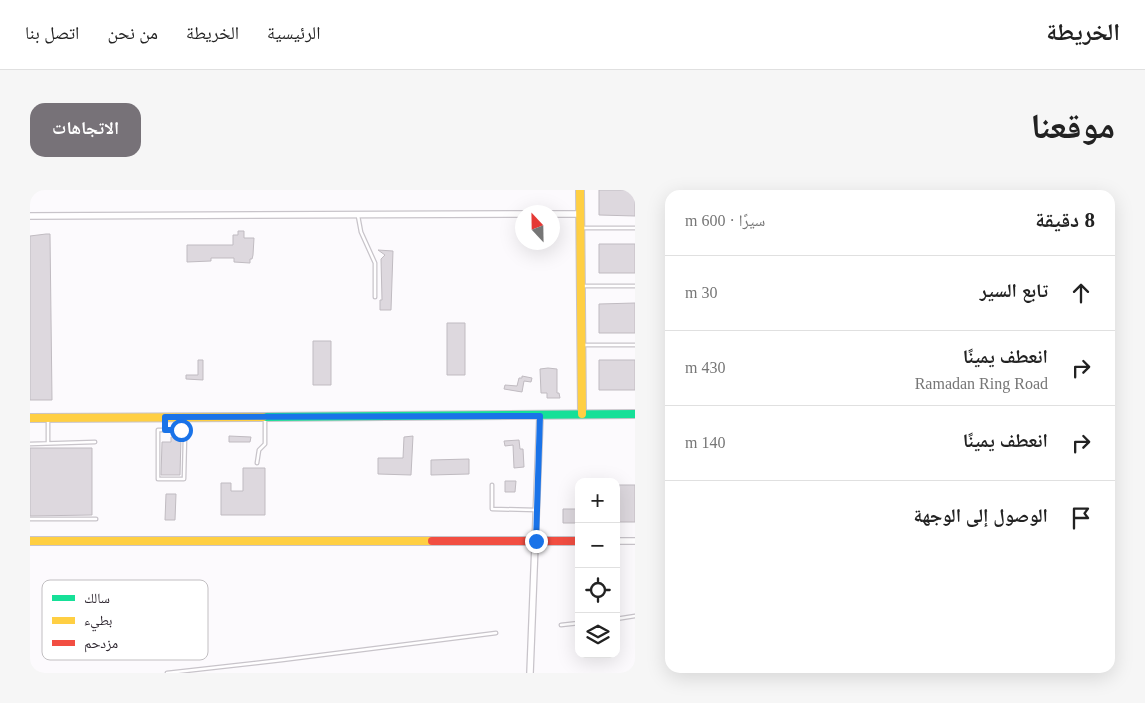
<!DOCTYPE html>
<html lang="ar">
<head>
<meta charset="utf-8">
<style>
	:root { --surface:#fff; --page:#f6f6f6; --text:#222; --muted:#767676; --line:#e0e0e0; --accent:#777278 }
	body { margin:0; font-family:"Times New Roman","Noto Naskh Arabic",serif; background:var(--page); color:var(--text); direction:rtl }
	.controls { position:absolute; right:15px; bottom:15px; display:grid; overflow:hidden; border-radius:10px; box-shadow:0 5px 20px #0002 }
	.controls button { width:45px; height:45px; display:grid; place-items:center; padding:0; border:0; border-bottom:1px solid var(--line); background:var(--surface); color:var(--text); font:25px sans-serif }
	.compass { position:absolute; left:485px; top:15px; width:45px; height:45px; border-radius:50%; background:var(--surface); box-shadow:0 5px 20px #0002; rotate:338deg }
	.stop { position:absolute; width:15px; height:15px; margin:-11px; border:4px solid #1a73e8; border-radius:50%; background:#fff }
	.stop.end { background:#1a73e8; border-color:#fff; box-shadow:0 1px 5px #0008 }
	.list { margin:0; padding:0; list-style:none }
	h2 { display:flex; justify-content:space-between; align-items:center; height:65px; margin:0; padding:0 20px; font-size:21px }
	h2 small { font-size:16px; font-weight:400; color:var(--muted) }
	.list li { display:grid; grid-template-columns:32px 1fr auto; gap:15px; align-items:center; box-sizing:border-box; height:75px; padding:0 20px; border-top:1px solid var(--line) }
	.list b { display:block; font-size:19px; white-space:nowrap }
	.list p { margin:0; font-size:16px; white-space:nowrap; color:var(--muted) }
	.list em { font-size:16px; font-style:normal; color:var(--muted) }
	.icon { flex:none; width:28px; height:28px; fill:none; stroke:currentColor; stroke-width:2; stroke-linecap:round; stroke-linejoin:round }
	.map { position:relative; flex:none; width:605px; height:483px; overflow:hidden; direction:ltr; border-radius:15px }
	header { display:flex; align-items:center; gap:30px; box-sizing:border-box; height:70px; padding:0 25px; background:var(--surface); border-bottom:1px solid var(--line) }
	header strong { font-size:24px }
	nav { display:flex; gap:28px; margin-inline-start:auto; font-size:18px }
	.intro { display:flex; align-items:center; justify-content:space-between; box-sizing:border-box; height:120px; padding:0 30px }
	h1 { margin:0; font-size:35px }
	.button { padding:12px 22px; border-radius:15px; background:var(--accent); color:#fff; font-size:18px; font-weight:700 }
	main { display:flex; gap:30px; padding:0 30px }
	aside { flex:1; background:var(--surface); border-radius:15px; box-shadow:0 5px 20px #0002 }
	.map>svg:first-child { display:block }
</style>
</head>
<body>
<header>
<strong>الخريطة</strong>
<nav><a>الرئيسية</a><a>الخريطة</a><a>من نحن</a><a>اتصل بنا</a></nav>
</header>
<div class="intro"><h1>موقعنا</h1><a class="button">الاتجاهات</a></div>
<main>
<aside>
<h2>8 دقيقة<small>سيرًا · 600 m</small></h2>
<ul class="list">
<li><svg class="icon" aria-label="ahead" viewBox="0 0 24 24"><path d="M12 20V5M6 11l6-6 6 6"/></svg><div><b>تابع السير</b></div><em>30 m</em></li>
<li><svg class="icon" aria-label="right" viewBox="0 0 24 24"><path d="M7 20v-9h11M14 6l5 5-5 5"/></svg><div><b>انعطف يمينًا</b><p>Ramadan Ring Road</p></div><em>430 m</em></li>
<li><svg class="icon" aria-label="right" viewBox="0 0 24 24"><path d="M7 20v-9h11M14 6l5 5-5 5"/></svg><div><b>انعطف يمينًا</b></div><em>140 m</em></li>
<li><svg class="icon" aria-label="arrive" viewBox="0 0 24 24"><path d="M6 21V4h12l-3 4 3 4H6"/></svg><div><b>الوصول إلى الوجهة</b></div></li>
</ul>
</aside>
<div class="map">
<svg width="605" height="483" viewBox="0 0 605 483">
	<rect width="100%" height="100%" fill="#fcfafd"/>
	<path fill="#ddd8de" stroke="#c0bbc1" d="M 569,0 L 605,0 L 605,26 L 569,25 Z
		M 208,41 L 214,41 L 214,48 L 224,48 L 223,65 L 222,69 L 220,69 L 220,73 L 204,72 L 204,68 L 181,68 L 181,71 L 157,72 L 157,55 L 203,55 L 203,45 L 208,45 Z
		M 16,44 L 20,44 L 22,210 L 0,210 L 0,46 Z
		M 569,54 L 605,54 L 605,83 L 569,83 Z
		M 348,60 L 363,61 L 361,120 L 350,120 L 350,110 L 352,110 L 351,69 L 355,65 Z
		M 605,113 L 605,143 L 569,143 L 569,114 Z
		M 417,133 L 435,133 L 435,185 L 417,185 Z
		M 283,151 L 301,151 L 301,195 L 283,195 Z
		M 168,170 L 173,170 L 173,190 L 156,189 L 156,185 L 168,185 Z
		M 569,170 L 605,170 L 605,200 L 569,200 Z
		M 518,178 L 527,179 L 527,203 L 529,203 L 530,208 L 517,208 L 517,203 L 511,203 L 510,179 Z
		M 492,186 L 502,188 L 501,192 L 494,191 L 492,202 L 474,199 L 475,195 L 487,196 L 489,188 L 492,188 Z
		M 199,246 L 221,247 L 220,252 L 199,252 Z
		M 383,246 L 381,285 L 348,284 L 348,268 L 373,268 L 374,247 Z
		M 141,247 L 151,247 L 150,285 L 131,285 L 132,252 L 141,252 Z
		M 489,250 L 490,259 L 493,259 L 494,277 L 484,278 L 483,255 L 475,256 L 474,251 Z
		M 0,258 L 62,258 L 62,325 L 0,326 Z
		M 439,269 L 439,284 L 401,285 L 401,270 Z
		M 213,278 L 235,278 L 235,325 L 191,325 L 191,293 L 201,293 L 201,301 L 213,301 Z
		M 475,291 L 486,291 L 485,302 L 475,302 Z
		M 586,295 L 605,295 L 605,332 L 586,332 Z
		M 136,304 L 146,304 L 145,330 L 135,330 Z
		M 533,319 L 549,319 L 549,333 L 533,333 Z"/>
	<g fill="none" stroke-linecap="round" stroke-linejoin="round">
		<g stroke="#c8c4ca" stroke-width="5">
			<path id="lane" d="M 328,26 L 331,42 L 345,73 L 345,107
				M 552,38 L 605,38
				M 552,96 L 605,96
				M 553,155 L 605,155
				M 135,228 L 135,240
				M 18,230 L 18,253
				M 128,240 L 151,240 L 155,246 L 154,289 L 128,289 Z
				M 0,254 L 65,252
				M 227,273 L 229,260 L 235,254 L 235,229
				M 462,295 L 462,319 L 506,320
				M 0,329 L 66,329
				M 586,429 L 605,426
				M 531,435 L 549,433
				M 137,483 L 252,470 L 466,443"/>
		</g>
		<g stroke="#c8c4ca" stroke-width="8">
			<path id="street" d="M 522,24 L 551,24
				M 0,26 L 492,24
				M 586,351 L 605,351
				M 500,483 L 510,226"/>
		</g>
		<g stroke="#c8c4ca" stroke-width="10">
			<path id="fast" d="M 233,227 L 605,224"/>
		</g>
		<g stroke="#c8c4ca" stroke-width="10">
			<path id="slow" d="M 550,0 L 552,224
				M 0,228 L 233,227
				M 0,351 L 402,351"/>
		</g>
		<g stroke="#c8c4ca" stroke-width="10">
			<path id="jam" d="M 402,351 L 549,351"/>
		</g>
		<use href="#lane" stroke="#fffeff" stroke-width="2.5"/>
		<use href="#street" stroke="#fffeff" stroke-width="5.5"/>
		<use href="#fast" stroke="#16e098" stroke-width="8"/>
		<use href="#slow" stroke="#ffcf43" stroke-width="8"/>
		<use href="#jam" stroke="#f24e42" stroke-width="8"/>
	</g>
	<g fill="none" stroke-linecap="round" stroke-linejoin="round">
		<path stroke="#1a73e8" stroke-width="6" d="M 151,240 L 135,240 L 135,227 L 510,226 L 506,351"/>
	</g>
	<rect x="12" y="390" width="166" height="80" rx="8" fill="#fff" stroke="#c1bec1" stroke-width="1"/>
	<rect x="22" y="405" width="23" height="6" fill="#16e098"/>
	<rect x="22" y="427" width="23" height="7" fill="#ffcf43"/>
	<rect x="22" y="450" width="23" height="6" fill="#f24e42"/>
	<g font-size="14" fill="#2f2831">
		<text x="54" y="413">سالك</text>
		<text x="54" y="435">بطيء</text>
		<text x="54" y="458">مزدحم</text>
	</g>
</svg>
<div class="controls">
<button>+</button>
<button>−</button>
<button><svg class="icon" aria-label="locate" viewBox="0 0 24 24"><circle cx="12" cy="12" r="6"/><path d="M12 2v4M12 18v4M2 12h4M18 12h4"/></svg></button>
<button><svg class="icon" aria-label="layers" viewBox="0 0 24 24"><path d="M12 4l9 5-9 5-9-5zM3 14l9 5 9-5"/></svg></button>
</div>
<svg class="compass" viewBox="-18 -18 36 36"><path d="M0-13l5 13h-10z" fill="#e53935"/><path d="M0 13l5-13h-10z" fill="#767676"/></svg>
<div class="stop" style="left:151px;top:240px"></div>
<div class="stop end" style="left:506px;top:351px"></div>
</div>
</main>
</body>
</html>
